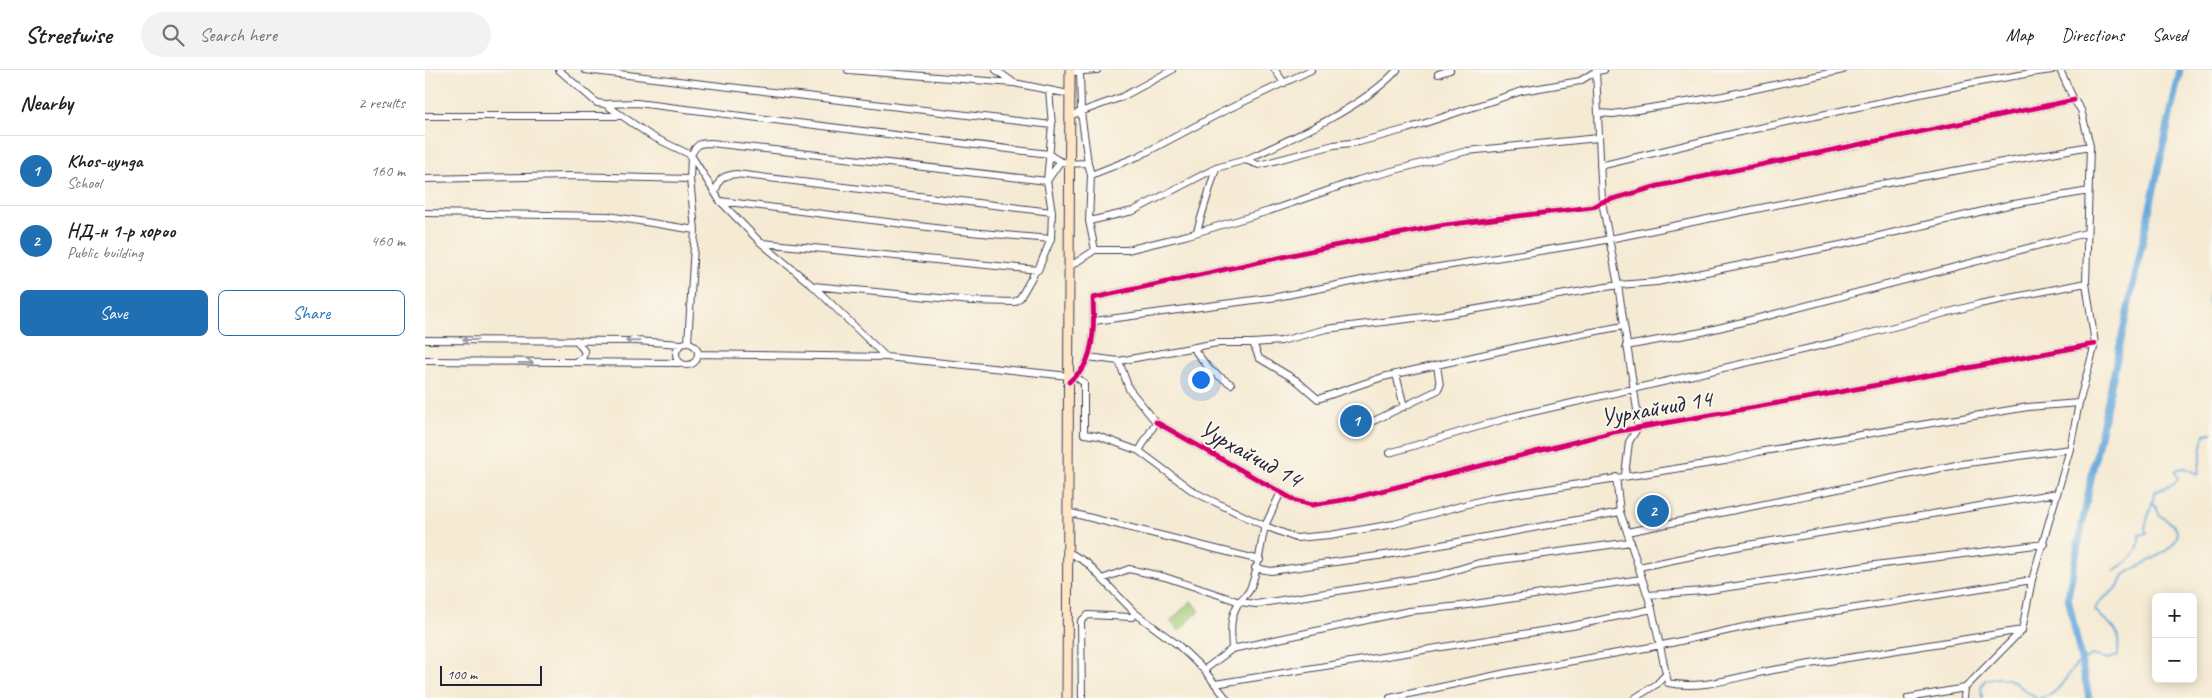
<!DOCTYPE html>
<html lang="en">
<head>
<meta charset="utf-8">
<style>
	:root { --surface:#fff; --page:#f2f2f2; --text:#202124; --muted:#757577; --line:#e0e0e0; --accent:#1f6fb2 }
	body { margin:0; font-family:Caveat,sans-serif; background:var(--page); color:var(--text) }
	.controls { position:absolute; right:15px; bottom:15px; display:grid; overflow:hidden; border-radius:8px; box-shadow:0 2px 12px #0003 }
	.controls button { width:45px; height:45px; display:grid; place-items:center; padding:0; border:0; border-bottom:1px solid var(--line); background:var(--surface); color:var(--text); font:25px sans-serif }
	.scale { position:absolute; left:15px; bottom:12px; width:102px; box-sizing:border-box; padding-left:5px; border:2px solid #22223b; border-top:0; font-size:14px; line-height:18px; white-space:nowrap; color:#22223b; -webkit-text-stroke:4px #fbf7ec; paint-order:stroke }
	.you { position:absolute; left:775px; top:309px; width:18px; height:18px; margin:-12px; border:4px solid #fff; border-radius:50%; background:#1a73e8; box-shadow:0 0 0 8px #1a73e833 }
	.badge { display:grid; place-items:center; width:32px; height:32px; border-radius:50%; background:var(--accent); color:#fff; font-size:16px; font-weight:700 }
	.pin { position:absolute; translate:-50% -50%; border:2px solid #fff; box-shadow:0 1px 5px #0006 }
	.list { margin:0; padding:0; list-style:none }
	h2 { display:flex; justify-content:space-between; align-items:center; height:65px; margin:0; padding:0 20px; font-size:21px }
	h2 small { font-size:16px; font-weight:400; color:var(--muted) }
	.list li { display:grid; grid-template-columns:32px 1fr auto; gap:15px; align-items:center; box-sizing:border-box; height:70px; padding:0 20px; border-top:1px solid var(--line) }
	.list b { display:block; font-size:19px; white-space:nowrap }
	.list p { margin:0; font-size:16px; white-space:nowrap; color:var(--muted) }
	.list em { font-size:16px; font-style:normal; color:var(--muted) }
	.actions { display:flex; gap:10px; padding:15px 20px }
	.actions a { flex:1; padding:11px 0; border:1px solid var(--accent); border-radius:8px; text-align:center; font-size:18px; color:var(--accent) }
	.actions .main { background:var(--accent); color:#fff }
	.icon { flex:none; width:28px; height:28px; fill:none; stroke:currentColor; stroke-width:2; stroke-linecap:round; stroke-linejoin:round }
	.map { position:relative; flex:none; width:1787px; height:628px; overflow:hidden }
	header { display:flex; align-items:center; gap:30px; box-sizing:border-box; height:70px; padding:0 25px; background:var(--surface); border-bottom:1px solid var(--line) }
	header strong { font-size:24px }
	nav { display:flex; gap:28px; margin-inline-start:auto; font-size:18px }
	.search { width:350px; height:45px; background:var(--page); display:flex; align-items:center; gap:12px; box-sizing:border-box; padding:0 18px; border-radius:28px; color:var(--muted); font-size:19px }
	main { display:flex }
	aside { flex:1; background:var(--surface) }
	.map>svg:first-child { display:block }
</style>
</head>
<body>
<header>
<strong>Streetwise</strong>
<div class="search"><svg class="icon" aria-label="search" viewBox="0 0 24 24"><circle cx="10" cy="10" r="6"/><path d="M15 15l6 6"/></svg>Search here</div>
<nav><a>Map</a><a>Directions</a><a>Saved</a></nav>
</header>
<main>
<aside>
<h2>Nearby<small>2 results</small></h2>
<ul class="list">
<li><span class="badge">1</span><div><b>Khos-uynga</b><p>School</p></div><em>160 m</em></li>
<li><span class="badge">2</span><div><b>НД-н 1-р хороо</b><p>Public building</p></div><em>460 m</em></li>
</ul>
<div class="actions"><a class="main">Save</a><a>Share</a></div>
</aside>
<div class="map">
<svg width="1787" height="628" viewBox="0 0 1787 628">
	<rect width="100%" height="100%" fill="#fbf7ec"/>
	<filter id="ink" filterUnits="userSpaceOnUse"><feTurbulence type="fractalNoise" baseFrequency=".02" numOctaves="2"/><feDisplacementMap in="SourceGraphic" scale="10" xChannelSelector="R" yChannelSelector="G"/><feConvolveMatrix kernelMatrix="1 2 1 2 8 2 1 2 1" color-interpolation-filters="sRGB"/></filter>
	<filter id="wash" filterUnits="userSpaceOnUse"><feTurbulence type="fractalNoise" baseFrequency=".0096" numOctaves="4" result="noise"/><feDisplacementMap in="SourceGraphic" scale="20" xChannelSelector="R" yChannelSelector="G"/><feGaussianBlur stdDeviation="1.12" result="paint"/><feColorMatrix in="noise" values="0 0 0 0 0 0 0 0 0 0 0 0 0 0 0 0 0 1.4 0 .05"/><feComposite in="paint" operator="in"/></filter>
	<g filter="url(#wash)">
		<rect width="100%" height="100%" fill="#f5ead3"/>
		<path fill="#9dc773" stroke="#607457" d="M 766,531 L 775,540 L 754,561 L 745,551 Z"/>
		<g fill="none" stroke-linecap="round" stroke-linejoin="round">
			<path stroke="#68a9dc" stroke-width="2" d="M 1787,219 C 1783,226 1783,233 1787,240
				M 1688,501 C 1703,491 1716,485 1714,465 L 1722,463 L 1720,458 L 1730,422 L 1749,414 L 1753,408 L 1750,402 L 1753,399 L 1760,398 L 1773,404 L 1779,364 L 1787,363
				M 1557,628 L 1556,617 L 1560,610 C 1589,603 1589,615 1611,628
				M 1615,628 C 1635,624 1638,610 1650,596 C 1654,592 1661,589 1667,585 L 1683,589 L 1693,586 C 1695,554 1689,561 1670,540 C 1674,525 1694,524 1699,505 C 1710,496 1761,479 1751,459 C 1747,451 1741,451 1736,446 C 1733,443 1731,437 1728,433"/>
			<path stroke="#68a9dc" stroke-width="7" d="M 1664,628 L 1643,527 L 1668,399 L 1755,0"/>
		</g>
	</g>
	<g filter="url(#ink)">
		<g fill="none" stroke-linecap="round" stroke-linejoin="round">
			<g stroke="#424052" stroke-width="8">
				<path id="minor" d="M 134,0 L 172,33 L 180,34 L 226,66 L 266,85 L 265,109 L 270,160 L 263,273
					M 160,0 L 627,55
					M 423,0 L 588,13
					M 850,0 L 859,13
					M 1171,0 L 1177,132 L 1193,215 L 1212,340 L 1212,359 L 1204,372 L 1200,405
					M 1610,0 L 1612,2 L 1627,0
					M 655,1 L 656,42 L 663,93
					M 645,2 L 672,0
					M 1013,4 L 1025,0
					M 624,20 L 644,24
					M 180,34 L 212,33 L 624,84 C 637,95 647,94 663,93 L 666,105 L 664,151 L 670,180
					M 1173,43 L 1188,44 L 1298,26 L 1418,0
					M 0,46 L 197,46
					M 644,46 L 697,27 L 747,0
					M 820,90 C 866,69 939,37 972,0
					M 635,92 L 622,111 L 286,73 C 274,73 272,74 266,85 L 295,131 L 336,173 L 388,216 L 461,287 L 644,306
					M 1175,96 L 1315,62 L 1543,14 L 1612,2
					M 666,105 L 714,86 L 797,42 L 886,0
					M 0,109 L 143,106 L 265,109
					M 290,123 C 294,109 296,106 311,104 L 627,142
					M 295,131 L 534,161 L 626,169
					M 0,143 L 183,146 L 270,160
					M 664,151 L 708,141 L 791,98
					M 772,161 L 791,98 L 820,90 L 834,95 L 909,75 L 934,72 L 982,59 L 1097,21 L 1155,11 L 1171,1 L 1179,0
					M 337,173 L 613,200 L 626,169 L 627,142 L 622,111 L 627,55 L 624,20 L 589,13 L 571,0
					M 644,197 L 670,180 L 702,180 L 763,165 L 844,141 L 933,110 L 1042,81 L 1173,68
					M 388,216 L 546,231 L 589,232 L 595,228 L 611,200
					M 669,251 L 852,227 L 957,206 L 1165,173 L 1414,122 L 1665,76
					M 0,270 L 211,271 L 256,274
					M 151,270 L 160,282 L 157,289 L 151,291
					M251 284a11 11 0 1 1 22 0a11 11 0 1 1-22 0Z
					M 828,273 L 856,271 L 901,259 L 1023,244 L 1193,215 L 1232,212 L 1425,173 L 1583,135 L 1664,121
					M 1201,276 L 1277,262 L 1342,246 L 1661,163
					M 768,278 L 785,300 L 806,314
					M 273,284 L 461,287
					M 663,287 L 694,291 L 704,319 L 731,352 L 714,381 L 769,422 L 840,456 C 835,477 834,499 825,519 C 823,524 818,527 815,531 C 804,546 806,561 807,579 L 779,600 L 801,628
					M 0,291 L 255,293
					M 694,291 L 792,273 L 828,273 L 834,288 L 871,310 L 893,329 L 958,307 L 1106,274 L 1198,256
					M 971,304 L 979,337
					M 650,306 L 659,313 L 659,364 L 673,366 L 714,381
					M 644,312 C 648,308 654,303 658,298 C 670,279 669,249 668,228 L 908,176 L 1020,155 L 1167,137 L 1177,132 L 1233,116 L 1649,30
					M 731,352 L 871,431 L 887,435 L 924,429 L 1189,362 L 1404,324 L 1670,274
					M 936,357 L 1013,320 L 1015,316 L 1012,295
					M 964,383 L 1086,347 L 1420,270 L 1554,234 L 1661,213
					M 1191,407 L 1195,442 L 1202,462
					M 856,422 L 840,456 L 871,468 L 905,465 L 969,454 L 1065,428 L 1300,391 L 1333,382 L 1603,337 L 1654,333
					M 642,442 L 835,490
					M 642,481 L 662,493 L 677,509 L 704,499 L 740,507 L 815,532 L 831,534 L 1014,505 L 1054,493 L 1206,472
					M 1214,497 L 1311,477 L 1632,423
					M 830,498 L 846,501 L 967,484 L 1195,442
					M 677,509 L 710,543 L 753,575 L 779,600
					M 1223,525 L 1278,521 L 1442,496 L 1619,474
					M 1597,560 C 1514,573 1431,587 1348,600 C 1314,606 1279,620 1243,613 L 1227,539 L 1202,462 L 1536,394 L 1645,379
					M 807,579 L 984,541 L 1036,536 L 1216,509
					M 790,614 L 1147,556 L 1227,539
					M 657,628 L 656,551 L 663,545 L 707,547 L 710,543
					M 965,628 L 1081,603 L 1237,575 L 1342,552 L 1607,510
					M 1210,628 L 1232,614 L 1241,604
					M 1483,628 L 1540,618
					M 1539,628 L 1540,618 L 1597,560 L 1607,510 L 1645,379 L 1654,333 L 1670,274 L 1661,213 L 1665,76 L 1656,40 L 1649,30 L 1635,0"/>
			</g>
			<g stroke="#424052" stroke-width="11">
				<path id="secondary" d="M 642,628 L 645,0"/>
			</g>
			<use href="#minor" stroke="#fff" stroke-width="6"/>
			<use href="#secondary" stroke="#fde5c5" stroke-width="9"/>
			<g stroke="#fbf7ec" stroke-width="8">
				<path id="cycleway" d="M 644,312 C 648,308 654,303 658,298 C 670,279 669,249 668,228 L 908,176 L 1020,155 L 1167,137 L 1177,132 L 1233,116 L 1649,30
					M 731,352 L 871,431 L 887,435 L 924,429 L 1189,362 L 1404,324 L 1670,274"/>
			</g>
			<use href="#cycleway" stroke="#d6006c" stroke-width="5"/>
		</g>
		<defs><path id="oneway-shaft" d="M-6 0H5M1.5-3L5.5 0L1.5 3" fill="none" stroke-width="1.6" stroke-linecap="round" stroke-linejoin="round" transform="scale(1.25)"/></defs>
		<g stroke="#9c9ca7">
			<use href="#oneway-shaft" transform="translate(45 270) rotate(-180)"/>
			<use href="#oneway-shaft" transform="translate(208 271) rotate(-179)"/>
			<use href="#oneway-shaft" transform="translate(101 293)"/>
		</g>
	</g>
	<g text-anchor="middle" stroke-width="4" stroke-linejoin="round" paint-order="stroke">
		<g font-size="25" fill="#22223b" stroke="#fbf7ec">
			<text transform="translate(1231 337) rotate(-10)" y="9">Уурхайчид 14</text>
			<text transform="translate(826 383) rotate(29)" y="9">Уурхайчид 14</text>
		</g>
	</g>
</svg>
<div class="controls">
<button>+</button>
<button>−</button>
</div>
<div class="scale">100 m</div>
<div class="you"></div>
<div class="pin badge" style="left:931px;top:351px">1</div>
<div class="pin badge" style="left:1228px;top:441px">2</div>
</div>
</main>
</body>
</html>
